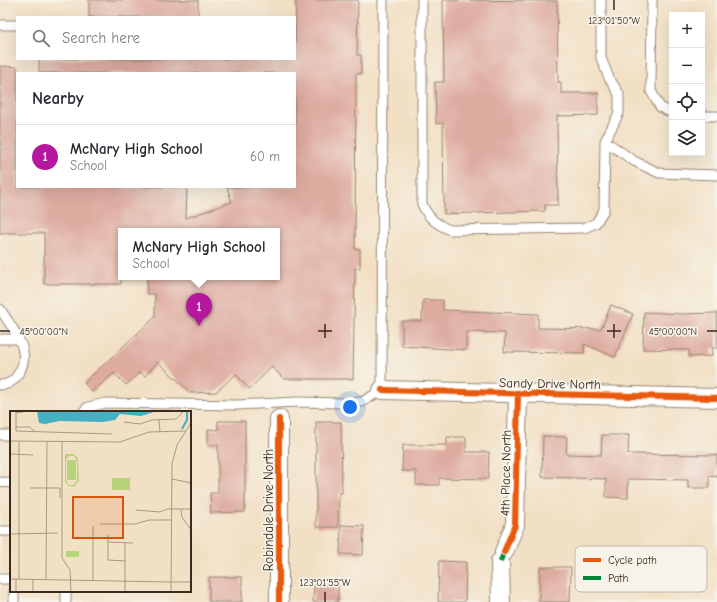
<!DOCTYPE html>
<html lang="en">
<head>
<meta charset="utf-8">
<style>
	:root { --surface:#fff; --page:#f2f2f3; --text:#2b2b33; --muted:#7c7c81; --line:#e1e1e2; --accent:#b5179e }
	body { margin:0; font-family:"Comic Neue",sans-serif; background:var(--page); color:var(--text) }
	.controls { position:absolute; right:12px; top:12px; display:grid; overflow:hidden; border-radius:0px; box-shadow:0 4px 16px #0002 }
	.controls button { width:36px; height:36px; display:grid; place-items:center; padding:0; border:0; border-bottom:1px solid var(--line); background:var(--surface); color:var(--text); font:20px sans-serif }
	.you { position:absolute; left:350px; top:407px; width:14px; height:14px; margin:-10px; border:3px solid #fff; border-radius:50%; background:#1a73e8; box-shadow:0 0 0 6px #1a73e833 }
	.badge { display:grid; place-items:center; width:26px; height:26px; border-radius:50%; background:var(--accent); color:#fff; font-size:13px; font-weight:700 }
	.pin { position:absolute; translate:-50% -33px; filter:drop-shadow(0 1px 2px #0008) }
	.pin::after { content:''; position:absolute; top:21px; width:14px; height:12px; background:inherit; clip-path:polygon(0 0,100% 0,50% 100%) }
	.popup { position:absolute; left:118px; top:228px; width:162px; height:52px; box-sizing:border-box; display:grid; place-content:center; border-radius:0px; background:var(--surface); filter:drop-shadow(0 1px 3px #0005); font-size:13px; white-space:nowrap; color:var(--muted) }
	.popup b { font-size:15px; color:var(--text) }
	.popup::after { content:''; position:absolute; left:50%; top:100%; margin-left:-8px; border:8px solid transparent; border-top-color:var(--surface) }
	.list { margin:0; padding:0; list-style:none }
	h2 { display:flex; justify-content:space-between; align-items:center; height:52px; margin:0; padding:0 16px; font-size:17px }
	h2 small { font-size:13px; font-weight:400; color:var(--muted) }
	.list li { display:grid; grid-template-columns:26px 1fr auto; gap:12px; align-items:center; box-sizing:border-box; height:64px; padding:0 16px; border-top:1px solid var(--line) }
	.list b { display:block; font-size:15px; white-space:nowrap }
	.list p { margin:0; font-size:13px; white-space:nowrap; color:var(--muted) }
	.list em { font-size:13px; font-style:normal; color:var(--muted) }
	.icon { flex:none; width:22px; height:22px; fill:none; stroke:currentColor; stroke-width:2; stroke-linecap:round; stroke-linejoin:round }
	.map { position:relative; flex:none; width:717px; height:602px; overflow:hidden }
	.search { position:absolute; background:var(--surface); box-shadow:0 4px 16px #0002; left:16px; top:16px; width:280px; height:44px; display:flex; align-items:center; gap:10px; box-sizing:border-box; padding:0 14px; border-radius:0px; color:var(--muted); font-size:15px }
	.panel { position:absolute; background:var(--surface); box-shadow:0 4px 16px #0002; left:16px; top:72px; width:280px; height:116px; border-radius:0px }
	.map>svg:first-child { display:block }
</style>
</head>
<body>
<div class="map">
<svg width="717" height="602" viewBox="0 0 717 602">
	<rect width="100%" height="100%" fill="#f7f3e8"/>
	<filter id="ink" filterUnits="userSpaceOnUse"><feTurbulence type="fractalNoise" baseFrequency=".025" numOctaves="2"/><feDisplacementMap in="SourceGraphic" scale="8" xChannelSelector="R" yChannelSelector="G"/><feConvolveMatrix kernelMatrix="1 2 1 2 8 2 1 2 1" color-interpolation-filters="sRGB"/></filter>
	<filter id="wash" filterUnits="userSpaceOnUse"><feTurbulence type="fractalNoise" baseFrequency=".012" numOctaves="4" result="noise"/><feDisplacementMap in="SourceGraphic" scale="16" xChannelSelector="R" yChannelSelector="G"/><feGaussianBlur stdDeviation="0.9" result="paint"/><feColorMatrix in="noise" values="0 0 0 0 0 0 0 0 0 0 0 0 0 0 0 0 0 1.4 0 .05"/><feComposite in="paint" operator="in"/></filter>
	<g filter="url(#wash)">
		<rect width="100%" height="100%" fill="#f2e0c5"/>
		<g id="blocks">
			<path fill="#deaba0" d="M 89,0 L 198,0 L 198,17 L 89,17 Z
				M 296,0 L 358,0 L 357,55 L 361,55 L 361,74 L 356,74 L 355,249 L 360,249 L 360,268 L 355,268 L 353,379 L 284,379 L 272,367 L 249,389 L 236,374 L 216,392 L 191,393 L 158,362 L 145,376 L 140,372 L 126,385 L 114,373 L 92,392 L 84,383 L 155,317 L 155,294 L 147,294 L 147,277 L 277,277 L 277,231 L 121,231 L 121,284 L 44,284 L 44,233 L 0,233 L 0,66 L 17,67 L 17,187 L 187,187 L 186,218 L 232,202 L 227,187 L 295,187 L 295,73 L 39,73 L 39,59 L 295,59 Z
				M 443,0 L 557,1 L 558,82 L 561,82 L 561,93 L 598,93 L 598,115 L 557,116 L 558,205 L 545,205 L 545,211 L 444,214 L 443,123 L 436,124 L 435,82 L 444,82 Z
				M 423,300 L 443,300 L 443,310 L 538,314 L 538,328 L 601,329 L 611,305 L 633,314 L 615,357 L 584,344 L 584,353 L 504,352 L 505,333 L 466,332 L 466,350 L 402,346 L 402,321 L 422,321 Z
				M 644,312 L 682,314 L 717,313 L 717,348 L 712,348 L 712,356 L 689,357 L 689,350 L 643,349 Z
				M 218,421 L 245,421 L 245,512 L 211,513 L 210,493 L 218,493 L 218,445 L 208,445 L 208,429 L 218,430 Z
				M 316,422 L 341,422 L 342,493 L 339,493 L 338,527 L 316,527 Z
				M 602,435 L 629,435 L 628,454 L 717,455 L 717,477 L 709,476 L 709,488 L 688,488 L 688,480 L 628,479 L 628,498 L 606,497 L 606,479 L 542,477 L 543,436 L 567,437 L 566,454 L 601,455 Z
				M 447,437 L 466,437 L 466,452 L 489,452 L 488,479 L 439,478 L 439,485 L 416,485 L 416,471 L 402,471 L 403,445 L 447,445 Z
				M 341,525 L 364,526 L 363,555 L 340,554 Z
				M 439,561 L 466,562 L 465,602 L 438,602 Z
				M 540,567 L 571,567 L 570,602 L 539,602 Z
				M 209,577 L 242,577 L 242,602 L 209,602 Z
				M 314,584 L 338,585 L 338,602 L 313,602 Z"/>
		</g>
	</g>
	<g filter="url(#ink)">
		<use href="#blocks" fill-opacity="0" stroke="#968572" stroke-width="1"/>
		<g fill="none" stroke-linecap="round" stroke-linejoin="round">
			<g stroke="#968572" stroke-width="11">
				<path id="service" d="M 422,0 L 422,204 C 428,218 436,224 450,230 L 584,228 L 596,223 L 604,210 L 605,141 L 619,113 L 619,94 L 609,78 L 601,58 L 601,0
					M 652,0 L 651,91 L 660,107 L 672,113
					M 0,25 L 17,25
					M 702,116 L 717,116
					M 605,141 L 634,161 L 659,173 L 717,175
					M 0,309 C 12,328 34,352 18,374 C 14,381 8,385 0,385
					M 0,339 L 18,339
					M 83,412 L 88,407 L 106,403 L 237,405 L 296,402 L 344,403 L 362,402 L 382,390 L 383,0
					M 0,435 L 11,435
					M 0,482 L 11,483
					M 0,531 L 11,531
					M 0,579 L 11,579
					M 14,591 L 14,602
					M 66,591 L 66,602"/>
			</g>
			<g stroke="#968572" stroke-width="20">
				<path id="minor" d="M 382,390 L 717,398
					M 279,419 L 279,602
					M 504,552 L 515,525 L 518,393
					M 500,562 L 501,602"/>
			</g>
			<use href="#service" stroke="#fff" stroke-width="9"/>
			<use href="#minor" stroke="#fff" stroke-width="18"/>
			<path stroke="#00873e" stroke-width="5" stroke-dasharray="10 5" stroke-linecap="butt" d="M 500,562 L 504,552"/>
			<g stroke="#f7f3e8" stroke-width="8">
				<path id="cycleway" d="M 382,390 L 717,398
					M 279,419 L 279,602
					M 504,552 L 515,525 L 518,393"/>
			</g>
			<use href="#cycleway" stroke="#e8590c" stroke-width="6"/>
		</g>
	</g>
	<path fill="none" stroke="#3b2a1e" stroke-width="1.5" d="M 614,0 L 614,10M 325,324 L 325,338M 614,324 L 614,338M 0,331 L 10,331M 318,331 L 332,331M 607,331 L 621,331M 707,331 L 717,331M 325,592 L 325,602"/>
	<g text-anchor="middle" stroke-width="3.5" stroke-linejoin="round" paint-order="stroke">
		<g font-size="13" fill="#3b2a1e" stroke="#f7f3e8">
			<text transform="translate(550 383) rotate(1)" y="5">Sandy Drive North</text>
			<text transform="translate(505 473) rotate(-89)" y="5">4th Place North</text>
			<text transform="translate(268 510) rotate(-90)" y="5">Robindale Drive North</text>
		</g>
	</g>
	<g transform="translate(10 411)">
		<rect width="181" height="181" fill="#f2e0c5"/>
		<path d="M 55,43 L 63,43 L 68,47 L 69,70 L 64,76 L 59,75 L 55,71 ZM 59,45 L 64,45 L 67,50 L 67,70 L 63,74 L 59,74 L 56,69 L 56,49 ZM 57,49 L 66,49 L 66,69 L 57,69 ZM 102,67 L 120,67 L 120,79 L 102,79 ZM 56,140 L 69,140 L 69,146 L 56,146 Z" fill="#b8d47a" fill-rule="evenodd"/>
		<path d="M 27,0 L 147,0 L 131,5 L 110,3 L 105,9 L 93,11 L 49,10 L 35,13 L 29,12 Z" fill="#45afc3"/>
		<path fill="none" stroke="#45afc3" stroke-width="2" d="M 172,18 L 177,9 L 177,0"/>
		<path fill="none" stroke="#a99782" stroke-width="1" d="M 6,0 L 6,20 L 102,23M 6,2 L 18,0M 149,9 L 150,21M 114,11 L 130,13 L 142,9 L 166,8 L 174,0M 6,16 L 20,16 L 24,20M 0,30 L 110,31 L 139,21 L 175,20M 52,31 L 52,147 L 60,159 L 61,181M 1,43 L 23,44M 162,68 L 181,72M 20,77 L 50,77 L 50,87M 171,98 L 172,106 L 181,119M 126,99 L 149,101 L 158,98 L 181,98M 90,113 L 125,113 L 139,109 L 161,109M 83,115 L 83,169M 0,123 L 48,122M 98,124 L 98,149 L 115,150M 98,131 L 123,132M 0,168 L 161,171M 9,168 L 9,30M 36,169 L 37,31M 161,171 L 181,171M 6,181 L 6,168M 23,181 L 23,168M 115,181 L 115,131M 161,181 L 162,53 L 167,34 L 181,12"/>
		<path fill="#d7540e" fill-opacity="0.15" stroke="#d7540e" stroke-width="2" d="M 63,86 L 113,86 L 113,127 L 63,127 Z"/>
		<rect width="181" height="181" fill="none" stroke="#3b2a1e" stroke-width="2"/>
	</g>
	<rect x="575" y="546" width="132" height="46" rx="6" fill="#f7f3e8" stroke="#bfb7ab" stroke-width="1"/>
	<rect x="583" y="558" width="18" height="4" fill="#e8590c"/>
	<rect x="583" y="576" width="18" height="4" fill="#00873e"/>
	<g font-size="11" fill="#3b2a1e">
		<text x="608" y="564">Cycle path</text>
		<text x="608" y="582">Path</text>
	</g>
	<g font-size="10" text-anchor="middle" fill="#3b2a1e" stroke="#f7f3e8" stroke-width="3.5" stroke-linejoin="round" paint-order="stroke">
		<text x="614" y="24">123°01'50"W</text>
		<text x="44" y="335">45°00'00"N</text>
		<text x="673" y="335">45°00'00"N</text>
		<text x="325" y="586">123°01'55"W</text>
	</g>
</svg>
<div class="controls">
<button>+</button>
<button>−</button>
<button><svg class="icon" aria-label="locate" viewBox="0 0 24 24"><circle cx="12" cy="12" r="6"/><path d="M12 2v4M12 18v4M2 12h4M18 12h4"/></svg></button>
<button><svg class="icon" aria-label="layers" viewBox="0 0 24 24"><path d="M12 4l9 5-9 5-9-5zM3 14l9 5 9-5"/></svg></button>
</div>
<div class="you"></div>
<div class="pin badge" style="left:199px;top:326px">1</div>
<div class="popup"><b>McNary High School</b>School</div>
<div class="search"><svg class="icon" aria-label="search" viewBox="0 0 24 24"><circle cx="10" cy="10" r="6"/><path d="M15 15l6 6"/></svg>Search here</div>
<section class="panel">
<h2>Nearby<small></small></h2>
<ul class="list">
<li><span class="badge">1</span><div><b>McNary High School</b><p>School</p></div><em>60 m</em></li>
</ul>
</section>
</div>
</body>
</html>
